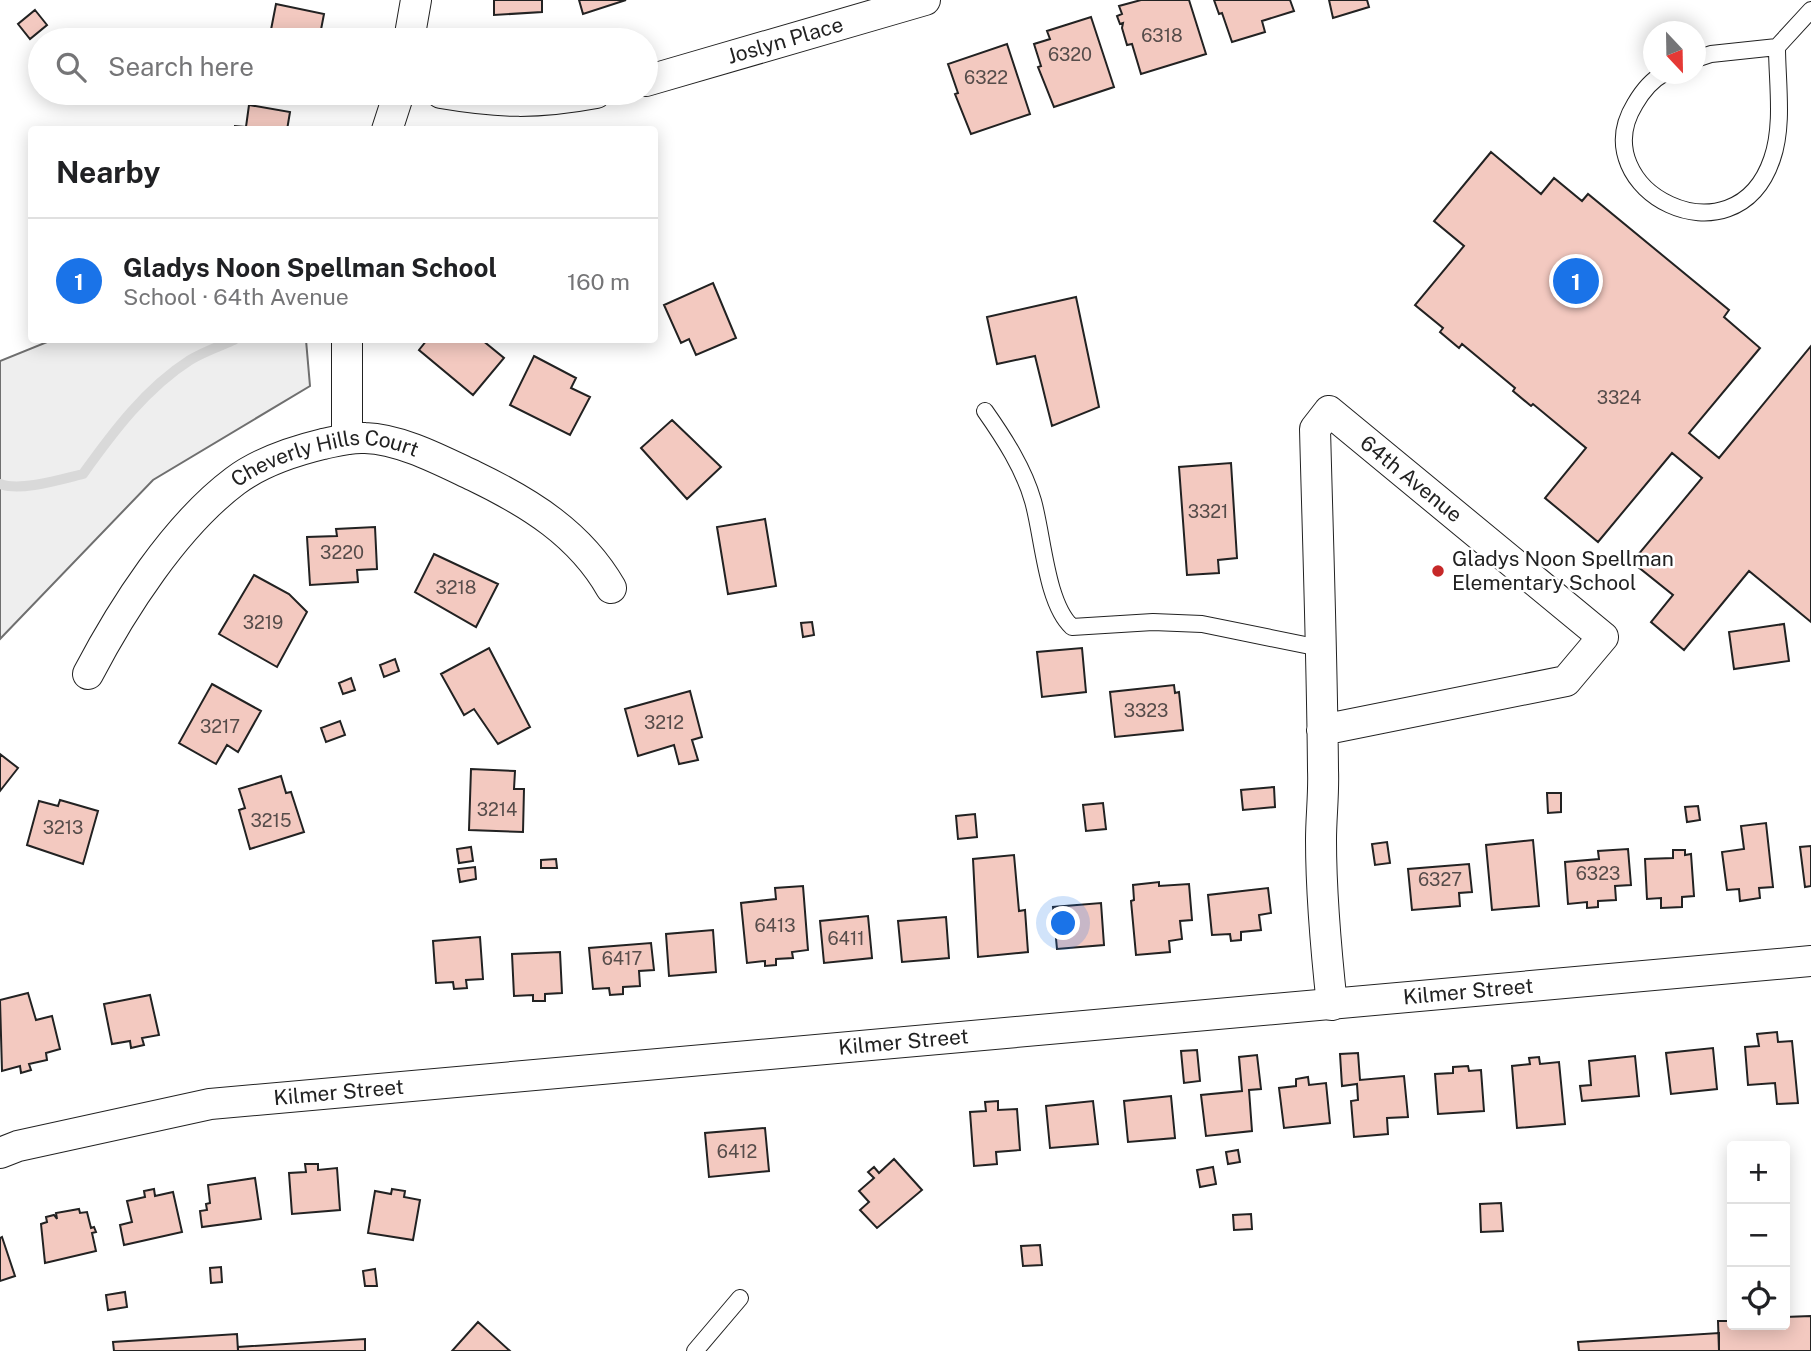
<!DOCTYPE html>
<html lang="en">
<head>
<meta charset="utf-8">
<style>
	:root { --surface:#fff; --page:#f2f2f2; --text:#202124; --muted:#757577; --line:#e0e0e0; --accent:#1a73e8 }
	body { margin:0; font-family:"Public Sans",sans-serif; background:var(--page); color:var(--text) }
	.controls { position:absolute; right:21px; bottom:21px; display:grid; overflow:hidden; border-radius:7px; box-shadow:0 4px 18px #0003 }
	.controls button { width:63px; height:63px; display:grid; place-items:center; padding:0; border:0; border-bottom:2px solid var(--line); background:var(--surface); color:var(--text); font:35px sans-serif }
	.compass { position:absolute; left:1643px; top:21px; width:63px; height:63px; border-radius:50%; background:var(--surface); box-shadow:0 4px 18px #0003; rotate:158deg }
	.you { position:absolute; left:1064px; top:924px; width:24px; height:24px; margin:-18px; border:5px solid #fff; border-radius:50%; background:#1a73e8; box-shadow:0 0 0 10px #1a73e833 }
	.badge { display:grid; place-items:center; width:46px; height:46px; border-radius:50%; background:var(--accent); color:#fff; font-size:23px; font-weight:700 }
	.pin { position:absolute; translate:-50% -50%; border:4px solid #fff; box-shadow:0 2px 7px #0006 }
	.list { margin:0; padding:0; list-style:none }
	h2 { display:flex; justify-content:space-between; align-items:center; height:91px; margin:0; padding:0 28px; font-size:30px }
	h2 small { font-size:23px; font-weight:400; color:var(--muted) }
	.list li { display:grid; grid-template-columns:46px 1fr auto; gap:21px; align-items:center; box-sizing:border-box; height:126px; padding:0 28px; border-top:2px solid var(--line) }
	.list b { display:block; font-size:26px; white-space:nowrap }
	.list p { margin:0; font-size:23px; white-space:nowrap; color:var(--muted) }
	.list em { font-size:23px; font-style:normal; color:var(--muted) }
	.icon { flex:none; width:38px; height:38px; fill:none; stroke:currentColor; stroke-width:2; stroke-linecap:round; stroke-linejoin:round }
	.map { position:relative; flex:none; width:1811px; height:1351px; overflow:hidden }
	.search { position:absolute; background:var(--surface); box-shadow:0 4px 18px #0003; left:28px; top:28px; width:630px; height:77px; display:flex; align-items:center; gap:18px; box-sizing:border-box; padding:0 24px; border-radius:38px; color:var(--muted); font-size:26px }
	.panel { position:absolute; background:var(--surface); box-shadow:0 4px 18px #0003; left:28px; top:126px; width:630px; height:217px; border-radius:7px }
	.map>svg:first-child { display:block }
</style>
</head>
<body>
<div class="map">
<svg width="1811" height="1351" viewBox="0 0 1811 1351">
	<rect width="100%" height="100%" fill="#fff"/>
	<path fill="#eee" stroke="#6f6f6f" stroke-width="2" d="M 52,340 L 306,340 L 310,386 L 153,480 L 0,639 L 0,361 Z"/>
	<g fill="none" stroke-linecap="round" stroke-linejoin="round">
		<path stroke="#d9d9d9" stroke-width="10" d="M 0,484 C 20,492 62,479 83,474 C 113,432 146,388 190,360 C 203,352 220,346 234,340"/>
	</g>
	<path fill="#f3c9c0" stroke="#222" stroke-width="2" d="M 494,0 L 542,0 L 542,12 L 494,15 Z
		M 579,0 L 626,0 L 583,14 Z
		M 1141,0 L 1189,0 L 1206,54 L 1141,74 L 1132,44 L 1127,45 L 1122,28 L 1123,23 L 1120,24 L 1117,16 L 1122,14 L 1119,6 Z
		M 1214,0 L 1290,0 L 1294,11 L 1262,21 L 1265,32 L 1232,42 L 1222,13 L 1219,14 Z
		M 1329,0 L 1367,0 L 1369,7 L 1333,18 Z
		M 276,4 L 324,14 L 319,40 L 269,40 Z
		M 35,10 L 47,25 L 30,39 L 18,24 Z
		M 1091,17 L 1114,87 L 1054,107 L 1038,67 L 1041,66 L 1034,44 L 1050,39 L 1047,31 Z
		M 1007,44 L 1030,114 L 971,134 L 955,94 L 958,93 L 948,64 Z
		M 249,105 L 290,112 L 287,130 L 235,130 L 235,126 L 246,127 Z
		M 1491,152 L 1541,194 L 1554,178 L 1582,201 L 1588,194 L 1729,310 L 1724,317 L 1760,348 L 1689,433 L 1719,458 L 1811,346 L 1811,622 L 1749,571 L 1684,650 L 1651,622 L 1673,595 L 1632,562 L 1702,478 L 1672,453 L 1598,542 L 1545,498 L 1586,448 L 1533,404 L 1531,406 L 1513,391 L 1515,388 L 1462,344 L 1459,348 L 1440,332 L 1443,328 L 1415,305 L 1464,246 L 1434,221 Z
		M 713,283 L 736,338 L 696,355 L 689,339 L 681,343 L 664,305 Z
		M 1076,297 L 1099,407 L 1052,426 L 1035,356 L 997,364 L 987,317 Z
		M 427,340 L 482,340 L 504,358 L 473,395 L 419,350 Z
		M 534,356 L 576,378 L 571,388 L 590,397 L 570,435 L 510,405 Z
		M 672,420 L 721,467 L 687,499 L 641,448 Z
		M 1231,463 L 1237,558 L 1218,560 L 1219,573 L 1187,575 L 1179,467 Z
		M 765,519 L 776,586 L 728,594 L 717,527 Z
		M 375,527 L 377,569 L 357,570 L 358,582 L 310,585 L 307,537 L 337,536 L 336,529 Z
		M 434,554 L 498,584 L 476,627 L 415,592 Z
		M 254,575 L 289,594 L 307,612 L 277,667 L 219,634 Z
		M 812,622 L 814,635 L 803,637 L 801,623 Z
		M 1784,624 L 1789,661 L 1734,669 L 1729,632 Z
		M 489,648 L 530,727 L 498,744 L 474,709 L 464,715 L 441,674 Z
		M 1082,648 L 1086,692 L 1042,697 L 1037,652 Z
		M 395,659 L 399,671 L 384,677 L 380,665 Z
		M 351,678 L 355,690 L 343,694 L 339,683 Z
		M 212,684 L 261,711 L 238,752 L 227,745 L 216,764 L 179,743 Z
		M 1174,685 L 1175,693 L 1179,692 L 1183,730 L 1115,737 L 1110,692 Z
		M 690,691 L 702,737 L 692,740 L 698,760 L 679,764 L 674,745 L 638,756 L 625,709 Z
		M 340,721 L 345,735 L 326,742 L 321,728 Z
		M 0,754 L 18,768 L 0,791 Z
		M 471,769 L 515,771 L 514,789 L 524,789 L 523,832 L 469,830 Z
		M 281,776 L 286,793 L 291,792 L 304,832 L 250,849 L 239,810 L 245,808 L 239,789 Z
		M 1274,787 L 1275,807 L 1243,810 L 1241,790 Z
		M 1547,793 L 1561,793 L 1561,812 L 1548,813 Z
		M 60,800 L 98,811 L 83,864 L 27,845 L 39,801 L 58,806 Z
		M 1103,803 L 1106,829 L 1086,831 L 1083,805 Z
		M 1698,806 L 1700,820 L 1687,822 L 1685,807 Z
		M 975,814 L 977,837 L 958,839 L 956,816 Z
		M 1766,823 L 1773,887 L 1759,888 L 1760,898 L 1740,901 L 1739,889 L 1727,890 L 1722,852 L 1744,849 L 1741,826 Z
		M 1533,840 L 1539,906 L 1492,910 L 1486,845 Z
		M 1387,842 L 1390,863 L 1375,865 L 1372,844 Z
		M 1811,846 L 1811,886 L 1805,887 L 1800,847 Z
		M 471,847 L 473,861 L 459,863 L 457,849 Z
		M 1628,849 L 1631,885 L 1615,886 L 1616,900 L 1598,901 L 1598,907 L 1587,908 L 1587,902 L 1568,904 L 1565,862 L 1599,859 L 1598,851 Z
		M 1673,850 L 1685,850 L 1685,855 L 1691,854 L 1694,896 L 1682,897 L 1682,907 L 1661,908 L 1661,898 L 1647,899 L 1645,859 L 1673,858 Z
		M 1014,855 L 1019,911 L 1025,910 L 1028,952 L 978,957 L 973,859 Z
		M 556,859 L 557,868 L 541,868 L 541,860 Z
		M 1469,864 L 1472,892 L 1459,893 L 1460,906 L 1412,910 L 1408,869 Z
		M 475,867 L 476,879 L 460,882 L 458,869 Z
		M 1159,882 L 1159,886 L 1189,884 L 1192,920 L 1180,921 L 1182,939 L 1169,941 L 1170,952 L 1136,955 L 1131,901 L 1134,900 L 1133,885 Z
		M 803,886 L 808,950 L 792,952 L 793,958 L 776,959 L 776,965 L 765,966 L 765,961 L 747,963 L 741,903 L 776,899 L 775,888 Z
		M 1268,888 L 1271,913 L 1259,915 L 1261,930 L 1241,932 L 1241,940 L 1231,941 L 1230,934 L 1212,935 L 1208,895 Z
		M 1101,903 L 1104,945 L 1057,949 L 1053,907 Z
		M 868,916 L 872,958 L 824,963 L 820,921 Z
		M 946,917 L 949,958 L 902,962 L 898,921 Z
		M 713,930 L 716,972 L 669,976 L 666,934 Z
		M 480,937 L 483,979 L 466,980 L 467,988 L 454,989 L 453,982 L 436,983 L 433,941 Z
		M 651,943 L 654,970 L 639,971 L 640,986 L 623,987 L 623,994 L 610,995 L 609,988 L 593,989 L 589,948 Z
		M 560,952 L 562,993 L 545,994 L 545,1001 L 533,1001 L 533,995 L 514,996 L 512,954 Z
		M 28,993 L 36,1020 L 52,1016 L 60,1049 L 46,1053 L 47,1060 L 29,1064 L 31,1070 L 21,1073 L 20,1066 L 2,1071 L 0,1000 Z
		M 150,995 L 159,1035 L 142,1038 L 144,1045 L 131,1048 L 130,1041 L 112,1044 L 104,1004 Z
		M 1777,1032 L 1778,1042 L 1792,1041 L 1798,1103 L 1777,1104 L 1775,1083 L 1748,1085 L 1745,1047 L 1759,1046 L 1757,1034 Z
		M 1713,1048 L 1717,1089 L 1671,1094 L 1666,1053 Z
		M 1197,1050 L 1200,1081 L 1184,1083 L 1181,1051 Z
		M 1358,1053 L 1360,1080 L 1404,1076 L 1408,1117 L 1387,1118 L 1388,1134 L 1354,1137 L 1351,1101 L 1358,1100 L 1357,1084 L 1342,1086 L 1340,1054 Z
		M 1257,1055 L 1261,1089 L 1249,1090 L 1252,1131 L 1206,1136 L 1201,1095 L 1242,1091 L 1239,1057 Z
		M 1635,1056 L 1639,1096 L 1582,1101 L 1580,1086 L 1591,1085 L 1589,1061 Z
		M 1539,1057 L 1540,1064 L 1559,1062 L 1565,1124 L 1517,1128 L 1512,1066 L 1530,1064 L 1529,1058 Z
		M 1468,1066 L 1469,1071 L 1481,1070 L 1484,1111 L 1438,1114 L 1435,1074 L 1453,1073 L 1453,1067 Z
		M 1308,1077 L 1309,1085 L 1326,1083 L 1330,1123 L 1284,1128 L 1279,1088 L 1296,1086 L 1296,1079 Z
		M 1171,1096 L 1175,1138 L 1128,1142 L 1124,1101 Z
		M 998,1101 L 998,1110 L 1017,1109 L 1020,1150 L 996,1152 L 997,1164 L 974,1166 L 970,1112 L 986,1111 L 985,1102 Z
		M 1093,1101 L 1098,1144 L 1050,1148 L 1046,1106 Z
		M 765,1128 L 769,1171 L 709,1177 L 705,1133 Z
		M 1238,1150 L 1240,1162 L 1228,1164 L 1226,1152 Z
		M 894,1159 L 922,1190 L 877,1228 L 860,1210 L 869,1202 L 859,1191 L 874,1178 L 868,1172 L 874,1167 L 879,1173 Z
		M 305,1164 L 318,1164 L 318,1170 L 337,1168 L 340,1210 L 292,1214 L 289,1173 L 306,1172 Z
		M 1213,1167 L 1216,1184 L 1200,1187 L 1197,1170 Z
		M 255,1178 L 261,1219 L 202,1227 L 200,1211 L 207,1210 L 206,1204 L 210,1203 L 208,1185 Z
		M 154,1189 L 155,1196 L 173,1192 L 182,1232 L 124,1245 L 120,1225 L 132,1222 L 127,1201 L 145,1197 L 144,1191 Z
		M 392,1189 L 405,1191 L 404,1197 L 420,1200 L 413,1240 L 368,1233 L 375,1191 L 391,1194 Z
		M 1501,1203 L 1503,1231 L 1481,1232 L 1480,1204 Z
		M 79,1209 L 80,1213 L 87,1212 L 91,1228 L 94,1227 L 96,1232 L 92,1233 L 96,1251 L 45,1263 L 41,1224 L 47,1222 L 46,1217 L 54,1215 L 57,1219 L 56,1213 Z
		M 1251,1214 L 1252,1229 L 1234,1230 L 1233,1215 Z
		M 2,1237 L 15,1276 L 0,1281 L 0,1238 Z
		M 1040,1245 L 1042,1265 L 1023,1266 L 1021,1246 Z
		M 221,1267 L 222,1282 L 211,1283 L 210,1268 Z
		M 375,1269 L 377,1286 L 365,1286 L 363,1271 Z
		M 125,1292 L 127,1307 L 108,1310 L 106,1295 Z
		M 1811,1316 L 1811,1351 L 1719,1351 L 1718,1321 L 1732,1321 L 1732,1325 L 1785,1325 L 1785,1317 Z
		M 478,1322 L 510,1351 L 452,1351 Z
		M 1719,1333 L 1719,1351 L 1579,1351 L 1578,1342 Z
		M 237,1334 L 238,1351 L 114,1351 L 113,1342 Z
		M 365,1339 L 365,1351 L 238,1351 L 238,1347 Z"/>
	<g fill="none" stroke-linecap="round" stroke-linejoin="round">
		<g stroke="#222" stroke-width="18">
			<path id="service" d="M 1777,47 L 1811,10
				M 1663,74 C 1650,81 1642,92 1635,104 C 1582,190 1735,268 1772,159 C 1784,125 1777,82 1777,47 L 1711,54 L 1696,59
				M 985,411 C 1004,438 1024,469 1033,501 C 1043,536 1046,603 1072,627 L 1153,622 L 1202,624 L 1320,648
				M 695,1351 L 740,1298"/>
		</g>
		<g stroke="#222" stroke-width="32">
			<g id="minor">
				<path d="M 409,40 L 416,0"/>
				<path id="s1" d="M 646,81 L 925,0"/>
				<path d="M 441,93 C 500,103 537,104 596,93"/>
				<path d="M 387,130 L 399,93"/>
				<path d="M 347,439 L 347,340"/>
				<path id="s2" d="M 88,674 C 122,609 175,526 235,481 C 259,463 294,451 323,444 C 337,441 350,437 365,438 C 401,439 442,461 474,476 C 530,503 580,534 611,588"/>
				<path d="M 1322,730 L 1566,681 L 1603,637 L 1329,411 L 1315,429 C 1318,543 1322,657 1323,770 C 1324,793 1321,817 1321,840 C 1321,895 1326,950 1332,1005"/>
				<path id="s3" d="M 0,1153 L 18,1146 L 210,1104 L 1811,961"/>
			</g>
		</g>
		<use href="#service" stroke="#fff" stroke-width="16"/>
		<use href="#minor" stroke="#fff" stroke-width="30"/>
	</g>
	<circle fill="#c62828" stroke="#fff" stroke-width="2.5" cx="1438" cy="571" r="7"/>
	<g text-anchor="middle" stroke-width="5" stroke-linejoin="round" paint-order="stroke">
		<g font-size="18" fill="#564c4a">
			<text x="1162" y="42">6318</text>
			<text x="1070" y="61">6320</text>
			<text x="986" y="84">6322</text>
			<text x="1619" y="404">3324</text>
			<text x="1208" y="518">3321</text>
			<text x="342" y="559">3220</text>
			<text x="456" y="594">3218</text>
			<text x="263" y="629">3219</text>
			<text x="1146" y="717">3323</text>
			<text x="664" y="729">3212</text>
			<text x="220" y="733">3217</text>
			<text x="497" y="816">3214</text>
			<text x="271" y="827">3215</text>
			<text x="63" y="834">3213</text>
			<text x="1598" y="880">6323</text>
			<text x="1440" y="886">6327</text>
			<text x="775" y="932">6413</text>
			<text x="846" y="945">6411</text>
			<text x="622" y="965">6417</text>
			<text x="737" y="1158">6412</text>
		</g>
		<g font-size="21" fill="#222" stroke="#fff">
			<text dy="7" stroke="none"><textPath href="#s1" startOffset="145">Joslyn Place</textPath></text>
			<text dy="7" stroke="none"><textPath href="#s2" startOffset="340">Cheverly Hills Court</textPath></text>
			<text transform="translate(1411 479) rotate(39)" y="7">64th Avenue</text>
			<text dy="7" stroke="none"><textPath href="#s3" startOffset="1479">Kilmer Street</textPath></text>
			<text dy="7" stroke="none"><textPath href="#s3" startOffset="912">Kilmer Street</textPath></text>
			<text dy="7" stroke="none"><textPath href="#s3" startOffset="345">Kilmer Street</textPath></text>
		</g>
		<g font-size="21" fill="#222" stroke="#fff" text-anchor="start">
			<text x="1452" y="566">Gladys Noon Spellman<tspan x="1452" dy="24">Elementary School</tspan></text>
		</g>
	</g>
</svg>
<div class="controls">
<button>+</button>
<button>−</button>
<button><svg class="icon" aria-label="locate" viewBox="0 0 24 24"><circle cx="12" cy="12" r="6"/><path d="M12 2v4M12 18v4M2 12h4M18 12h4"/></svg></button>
</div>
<svg class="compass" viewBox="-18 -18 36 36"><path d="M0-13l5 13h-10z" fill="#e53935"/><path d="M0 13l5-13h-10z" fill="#757577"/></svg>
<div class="you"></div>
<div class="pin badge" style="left:1576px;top:281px">1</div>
<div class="search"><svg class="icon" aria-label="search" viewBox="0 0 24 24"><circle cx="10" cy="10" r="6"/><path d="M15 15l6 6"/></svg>Search here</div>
<section class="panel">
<h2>Nearby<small></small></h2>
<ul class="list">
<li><span class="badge">1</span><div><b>Gladys Noon Spellman School</b><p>School · 64th Avenue</p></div><em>160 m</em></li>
</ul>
</section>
</div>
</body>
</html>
